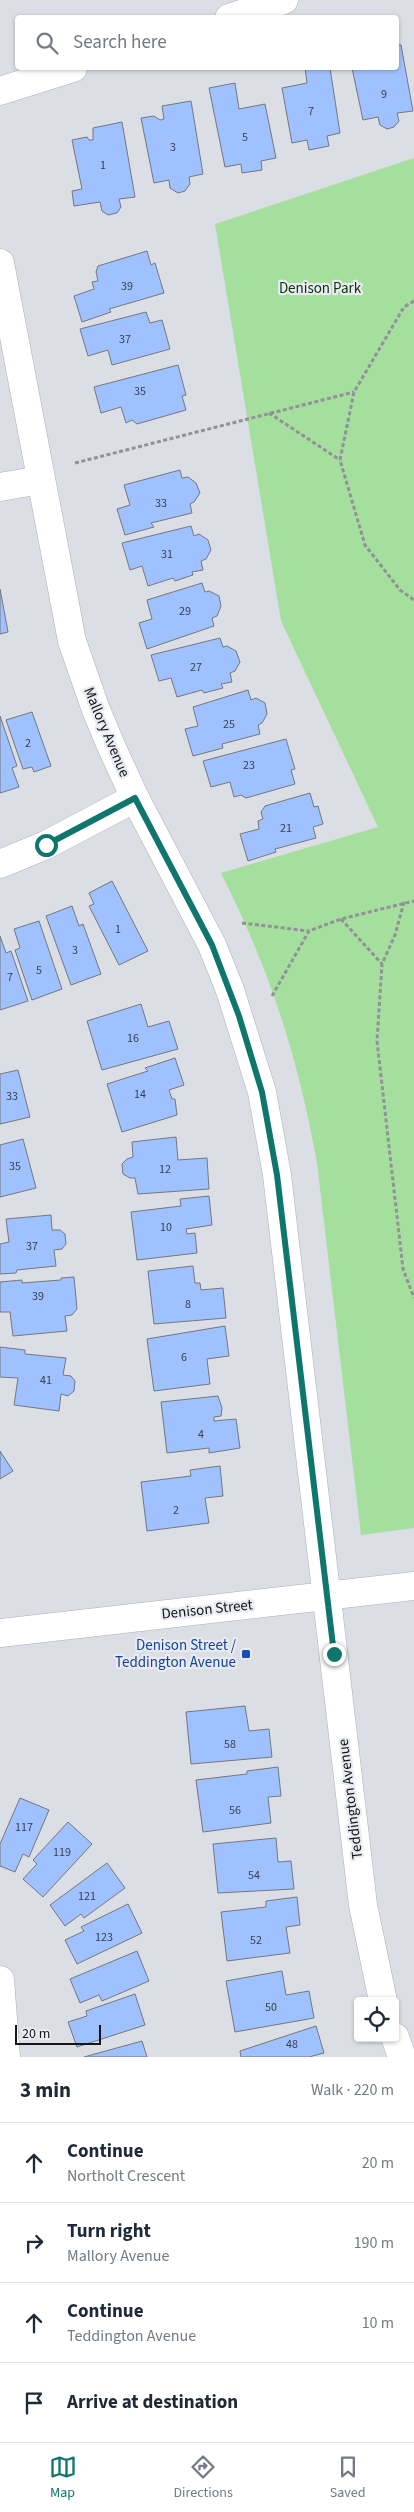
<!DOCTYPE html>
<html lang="en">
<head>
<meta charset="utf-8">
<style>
	:root { --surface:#fff; --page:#f6f6f7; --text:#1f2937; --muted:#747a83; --line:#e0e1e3; --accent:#0f766e }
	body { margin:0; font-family:"Source Sans 3",sans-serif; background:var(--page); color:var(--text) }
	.controls { position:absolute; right:15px; bottom:15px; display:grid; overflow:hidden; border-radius:5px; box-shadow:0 1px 4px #0004 }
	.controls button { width:45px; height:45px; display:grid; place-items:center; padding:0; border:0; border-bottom:1px solid var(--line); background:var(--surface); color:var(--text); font:25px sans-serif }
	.scale { position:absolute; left:15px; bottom:12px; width:86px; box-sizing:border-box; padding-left:5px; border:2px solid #141618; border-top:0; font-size:14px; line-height:18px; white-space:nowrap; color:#141618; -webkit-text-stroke:4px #e8ebf1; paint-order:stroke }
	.stop { position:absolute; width:15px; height:15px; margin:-11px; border:4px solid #0f766e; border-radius:50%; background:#fff }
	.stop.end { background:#0f766e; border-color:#fff; box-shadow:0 1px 5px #0008 }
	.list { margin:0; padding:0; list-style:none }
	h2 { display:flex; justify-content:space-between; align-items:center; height:65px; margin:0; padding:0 20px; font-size:21px }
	h2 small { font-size:16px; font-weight:400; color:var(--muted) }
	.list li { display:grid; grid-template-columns:32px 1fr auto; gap:15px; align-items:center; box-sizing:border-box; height:80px; padding:0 20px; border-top:1px solid var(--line) }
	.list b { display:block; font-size:19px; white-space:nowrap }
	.list p { margin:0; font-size:16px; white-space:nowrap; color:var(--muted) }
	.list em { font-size:16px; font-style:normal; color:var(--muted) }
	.icon { flex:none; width:28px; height:28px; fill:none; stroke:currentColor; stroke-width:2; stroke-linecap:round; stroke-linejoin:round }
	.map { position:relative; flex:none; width:414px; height:2057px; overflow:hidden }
	.search { position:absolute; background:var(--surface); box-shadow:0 1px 4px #0004; left:15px; right:15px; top:15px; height:55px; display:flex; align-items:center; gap:12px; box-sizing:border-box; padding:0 18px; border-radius:5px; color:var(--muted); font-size:19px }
	.sheet { height:385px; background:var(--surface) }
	nav { display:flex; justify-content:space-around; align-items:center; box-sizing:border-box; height:70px; border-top:1px solid var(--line); background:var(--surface); font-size:14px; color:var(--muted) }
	nav a { display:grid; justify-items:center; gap:2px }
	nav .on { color:var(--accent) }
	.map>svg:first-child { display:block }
</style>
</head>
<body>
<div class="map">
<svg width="414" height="2057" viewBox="0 0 414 2057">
	<rect width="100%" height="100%" fill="#dbdee4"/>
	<path fill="#a5df9e" d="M 414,158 L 414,1528 L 361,1535 L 317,1163 C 298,1057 270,970 221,873 L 378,827 L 281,621 L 215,224 Z"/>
	<path fill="#a0c1ff" stroke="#74777c" d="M 396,45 L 401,45 L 413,111 L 397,113 L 399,121 L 394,127 L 387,129 L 380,125 L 378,117 L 363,120 L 352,68 L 396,68 Z
		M 305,68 L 330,68 L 340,133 L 327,136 L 329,146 L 309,150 L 307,140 L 292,143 L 282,88 L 307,83 Z
		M 235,83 L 239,109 L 265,104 L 276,158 L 261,161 L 262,170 L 242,173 L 241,164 L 225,167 L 209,88 Z
		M 191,101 L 203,174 L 189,177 L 190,184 L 185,191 L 178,193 L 170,188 L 169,180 L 154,183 L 141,118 L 154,116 L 160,120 L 164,119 L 162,106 Z
		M 122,122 L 135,197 L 119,199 L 121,207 L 117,213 L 108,215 L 102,211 L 100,202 L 74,206 L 72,191 L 82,189 L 72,140 L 87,137 L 89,140 L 93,140 L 93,128 Z
		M 147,251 L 151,265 L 155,263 L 164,293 L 109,309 L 111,312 L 82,322 L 74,296 L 94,289 L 92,282 L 98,281 L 96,272 L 98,266 Z
		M 146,312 L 150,323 L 162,320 L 170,349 L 112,365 L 108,350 L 88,356 L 80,329 Z
		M 178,365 L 186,395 L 182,396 L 186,410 L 137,424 L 132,420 L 126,423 L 121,407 L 101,413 L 94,387 Z
		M 180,470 L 182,478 L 188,477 L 196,483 L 200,493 L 194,502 L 190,504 L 192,513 L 151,523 L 154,527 L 125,535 L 117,509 L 130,505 L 124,485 Z
		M 191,526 L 194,536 L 199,534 L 208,540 L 211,550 L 206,559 L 201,561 L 203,570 L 192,572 L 193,575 L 175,581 L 173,578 L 148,586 L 142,566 L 130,570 L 122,543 Z
		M 202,583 L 205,592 L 209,591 L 219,596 L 221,606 L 217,616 L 212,618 L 214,626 L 147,649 L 139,623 L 152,619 L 147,600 Z
		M 0,589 L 8,632 L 0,634 Z
		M 220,638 L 223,647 L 227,646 L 236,651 L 240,662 L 235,671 L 230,673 L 232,682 L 221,684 L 223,688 L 204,693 L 202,690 L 177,697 L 171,678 L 159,681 L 151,655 Z
		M 248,690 L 251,700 L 256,698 L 265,703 L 267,714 L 262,723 L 258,725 L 260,734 L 222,744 L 223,748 L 193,756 L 185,729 L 198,726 L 193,707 Z
		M 32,712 L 51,766 L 34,772 L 32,767 L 23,769 L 6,720 Z
		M 0,716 L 17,766 L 12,768 L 19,787 L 0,793 Z
		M 286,739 L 295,769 L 291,770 L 295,784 L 246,798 L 241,795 L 234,797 L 230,782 L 211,787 L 203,761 Z
		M 310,793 L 314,807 L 318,806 L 323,824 L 313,827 L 316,838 L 275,849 L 276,852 L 248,861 L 240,834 L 259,829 L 258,821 L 263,819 L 261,812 L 265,806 Z
		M 112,881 L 148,951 L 119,965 L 89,906 L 94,904 L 89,893 Z
		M 72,906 L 79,926 L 83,924 L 101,974 L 71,985 L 46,916 Z
		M 39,921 L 62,989 L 32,1000 L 15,950 L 20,948 L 14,929 Z
		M 0,936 L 6,953 L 11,951 L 28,1001 L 0,1010 Z
		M 141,1004 L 148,1027 L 169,1021 L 178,1049 L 102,1070 L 87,1021 Z
		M 175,1058 L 184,1085 L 169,1090 L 172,1099 L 175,1099 L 177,1115 L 122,1132 L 107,1084 L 148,1071 L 145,1068 Z
		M 18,1070 L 30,1117 L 0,1124 L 0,1074 Z
		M 176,1137 L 178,1160 L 207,1158 L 209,1189 L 138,1194 L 135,1178 L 130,1178 L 123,1174 L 122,1164 L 127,1159 L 133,1157 L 132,1142 Z
		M 23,1139 L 36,1188 L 0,1197 L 0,1145 Z
		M 209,1196 L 212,1225 L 186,1229 L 187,1234 L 195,1233 L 197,1253 L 137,1260 L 131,1212 L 181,1206 L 180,1199 Z
		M 51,1215 L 52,1230 L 60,1230 L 65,1234 L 66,1244 L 62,1249 L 54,1250 L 56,1266 L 17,1270 L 16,1273 L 0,1274 L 0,1244 L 9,1242 L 6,1219 Z
		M 193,1266 L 195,1283 L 200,1283 L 201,1290 L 223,1288 L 226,1318 L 154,1324 L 148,1271 Z
		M 74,1277 L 77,1309 L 72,1315 L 65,1316 L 67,1331 L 13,1336 L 10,1312 L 0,1312 L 0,1282 L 22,1280 L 22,1283 L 61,1280 L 61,1278 Z
		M 225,1326 L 229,1356 L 207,1359 L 210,1384 L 154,1391 L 147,1339 Z
		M 0,1347 L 25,1350 L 25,1354 L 66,1358 L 63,1375 L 71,1376 L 75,1381 L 74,1391 L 68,1396 L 61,1394 L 59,1411 L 14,1405 L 18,1378 L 0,1377 Z
		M 218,1396 L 222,1408 L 221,1416 L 214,1417 L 214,1421 L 236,1419 L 240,1448 L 209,1453 L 209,1448 L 167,1453 L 161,1402 Z
		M 0,1451 L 13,1471 L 0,1479 Z
		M 220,1466 L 223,1496 L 205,1498 L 209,1523 L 147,1531 L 141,1482 L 191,1476 L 190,1470 Z
		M 245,1706 L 249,1731 L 269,1729 L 272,1757 L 191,1764 L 186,1712 Z
		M 278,1767 L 281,1796 L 268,1797 L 271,1823 L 203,1832 L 196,1780 L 247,1774 L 247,1771 Z
		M 20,1798 L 49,1810 L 29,1857 L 23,1854 L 15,1872 L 0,1866 L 0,1844 Z
		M 68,1822 L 92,1844 L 43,1897 L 23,1879 L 37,1864 L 33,1860 Z
		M 276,1838 L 278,1862 L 291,1861 L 294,1889 L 218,1893 L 213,1844 Z
		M 107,1863 L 125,1888 L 84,1918 L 81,1914 L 65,1926 L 50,1905 Z
		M 297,1897 L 300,1925 L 286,1927 L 290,1953 L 227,1961 L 221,1912 L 266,1907 L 266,1901 Z
		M 128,1904 L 142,1933 L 77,1964 L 65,1940 L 84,1931 L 81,1927 Z
		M 137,1951 L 149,1981 L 102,2001 L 99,1995 L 80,2003 L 70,1979 Z
		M 282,1971 L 286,1995 L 309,1991 L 314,2018 L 235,2032 L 226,1981 Z
		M 135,1994 L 145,2025 L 77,2047 L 68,2022 L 87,2016 L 86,2011 Z
		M 316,2026 L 324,2053 L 309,2057 L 241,2057 L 240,2051 Z
		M 142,2041 L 147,2057 L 84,2057 Z"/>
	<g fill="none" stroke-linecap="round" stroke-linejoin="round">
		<g stroke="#acafb5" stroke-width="29">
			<path id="street" d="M 229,18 L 284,0
				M 0,91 L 73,68
				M 0,487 L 41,480
				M 0,864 L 46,845 L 135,798
				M 0,1980 L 6,2057"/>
		</g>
		<g stroke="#acafb5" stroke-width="29">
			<path id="secondary" d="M 0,263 L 72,641 L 96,710 L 112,748 L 135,798 L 212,945 L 230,990 L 262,1092 L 277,1175 L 363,1905 L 383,2001
				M 0,1633 L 414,1586
				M 395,2037 L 402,2057"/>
		</g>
		<path stroke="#8f9296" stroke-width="3" stroke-dasharray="4 2.5" stroke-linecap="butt" d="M 414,301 L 404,307 L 354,392 L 340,460 L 365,545 L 400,590 L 414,600
			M 269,413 L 340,460
			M 75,463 L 354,392
			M 404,902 L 395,935 L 382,964 L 377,1041 L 403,1269 L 414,1298
			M 341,919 L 382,964
			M 242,923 L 309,931
			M 272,996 L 309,931 L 341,919 L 414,901"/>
		<use href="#street" stroke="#fff" stroke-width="28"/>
		<use href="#secondary" stroke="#fff" stroke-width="28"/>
	</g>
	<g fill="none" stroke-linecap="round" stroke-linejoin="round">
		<path stroke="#0f766e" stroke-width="6" d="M 46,845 L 135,798 L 212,945 L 239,1016 L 262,1092 L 277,1175 L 334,1654"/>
	</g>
	<rect fill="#1a4fb4" stroke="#e8ebf1" stroke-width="2" x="241" y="1649" width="10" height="10" rx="2.5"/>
	<g text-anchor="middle" stroke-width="4.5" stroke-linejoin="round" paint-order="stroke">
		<g font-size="12" fill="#374152">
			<text x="384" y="98">9</text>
			<text x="311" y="115">7</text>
			<text x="245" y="141">5</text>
			<text x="173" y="151">3</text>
			<text x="103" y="169">1</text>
			<text x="127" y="290">39</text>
			<text x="125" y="343">37</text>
			<text x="140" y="395">35</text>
			<text x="161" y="507">33</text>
			<text x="167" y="558">31</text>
			<text x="185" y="615">29</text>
			<text x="196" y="671">27</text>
			<text x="229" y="728">25</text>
			<text x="28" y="747">2</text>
			<text x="249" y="769">23</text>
			<text x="286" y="832">21</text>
			<text x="118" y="933">1</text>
			<text x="75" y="954">3</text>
			<text x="39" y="974">5</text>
			<text x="10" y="981">7</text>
			<text x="133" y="1042">16</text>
			<text x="140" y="1098">14</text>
			<text x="12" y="1100">33</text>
			<text x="15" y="1170">35</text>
			<text x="165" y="1173">12</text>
			<text x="166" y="1231">10</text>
			<text x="32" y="1250">37</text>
			<text x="38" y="1300">39</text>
			<text x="188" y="1308">8</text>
			<text x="184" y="1361">6</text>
			<text x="46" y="1384">41</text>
			<text x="201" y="1438">4</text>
			<text x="176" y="1514">2</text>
			<text x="230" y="1748">58</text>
			<text x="235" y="1814">56</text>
			<text x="24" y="1831">117</text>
			<text x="62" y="1856">119</text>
			<text x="254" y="1879">54</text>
			<text x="87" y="1900">121</text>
			<text x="104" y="1941">123</text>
			<text x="256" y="1944">52</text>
			<text x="271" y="2011">50</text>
			<text x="292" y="2048">48</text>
		</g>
		<g font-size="15" fill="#073504" stroke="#e8ebf1">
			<text x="320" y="293">Denison Park</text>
		</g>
		<g font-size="15" fill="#141618" stroke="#e8ebf1">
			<text transform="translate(107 732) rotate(67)" y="5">Mallory Avenue</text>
			<text transform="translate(207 1609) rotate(-6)" y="5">Denison Street</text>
			<text transform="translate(350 1799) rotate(-97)" y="5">Teddington Avenue</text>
		</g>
		<g font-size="15" fill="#164399" stroke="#e8ebf1" text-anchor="end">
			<text x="236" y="1650">Denison Street /<tspan x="236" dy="17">Teddington Avenue</tspan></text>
		</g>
	</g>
</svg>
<div class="controls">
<button><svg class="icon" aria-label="locate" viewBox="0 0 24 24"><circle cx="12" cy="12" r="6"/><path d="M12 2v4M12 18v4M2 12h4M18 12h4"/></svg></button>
</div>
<div class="scale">20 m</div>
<div class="stop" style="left:46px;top:845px"></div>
<div class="stop end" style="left:334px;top:1654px"></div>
<div class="search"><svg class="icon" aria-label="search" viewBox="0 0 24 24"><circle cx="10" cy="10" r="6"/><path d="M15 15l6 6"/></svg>Search here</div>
</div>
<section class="sheet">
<h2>3 min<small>Walk · 220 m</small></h2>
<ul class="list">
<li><svg class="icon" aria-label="ahead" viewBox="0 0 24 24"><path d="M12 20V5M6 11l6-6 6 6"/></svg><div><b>Continue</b><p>Northolt Crescent</p></div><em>20 m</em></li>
<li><svg class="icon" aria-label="right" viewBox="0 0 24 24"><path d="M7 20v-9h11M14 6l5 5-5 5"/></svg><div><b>Turn right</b><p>Mallory Avenue</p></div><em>190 m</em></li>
<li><svg class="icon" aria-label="ahead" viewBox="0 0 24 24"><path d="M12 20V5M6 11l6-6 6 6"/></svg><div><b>Continue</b><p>Teddington Avenue</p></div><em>10 m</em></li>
<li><svg class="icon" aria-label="arrive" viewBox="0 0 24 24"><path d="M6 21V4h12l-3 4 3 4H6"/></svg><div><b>Arrive at destination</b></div></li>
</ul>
</section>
<nav>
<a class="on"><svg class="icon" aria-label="map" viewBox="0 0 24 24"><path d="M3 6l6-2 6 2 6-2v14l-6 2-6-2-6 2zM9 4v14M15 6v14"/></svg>Map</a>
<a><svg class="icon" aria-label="directions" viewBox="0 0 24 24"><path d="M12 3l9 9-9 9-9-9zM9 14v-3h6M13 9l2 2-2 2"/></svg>Directions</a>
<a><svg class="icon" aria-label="saved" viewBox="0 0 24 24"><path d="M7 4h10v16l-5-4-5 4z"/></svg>Saved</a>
</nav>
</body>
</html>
